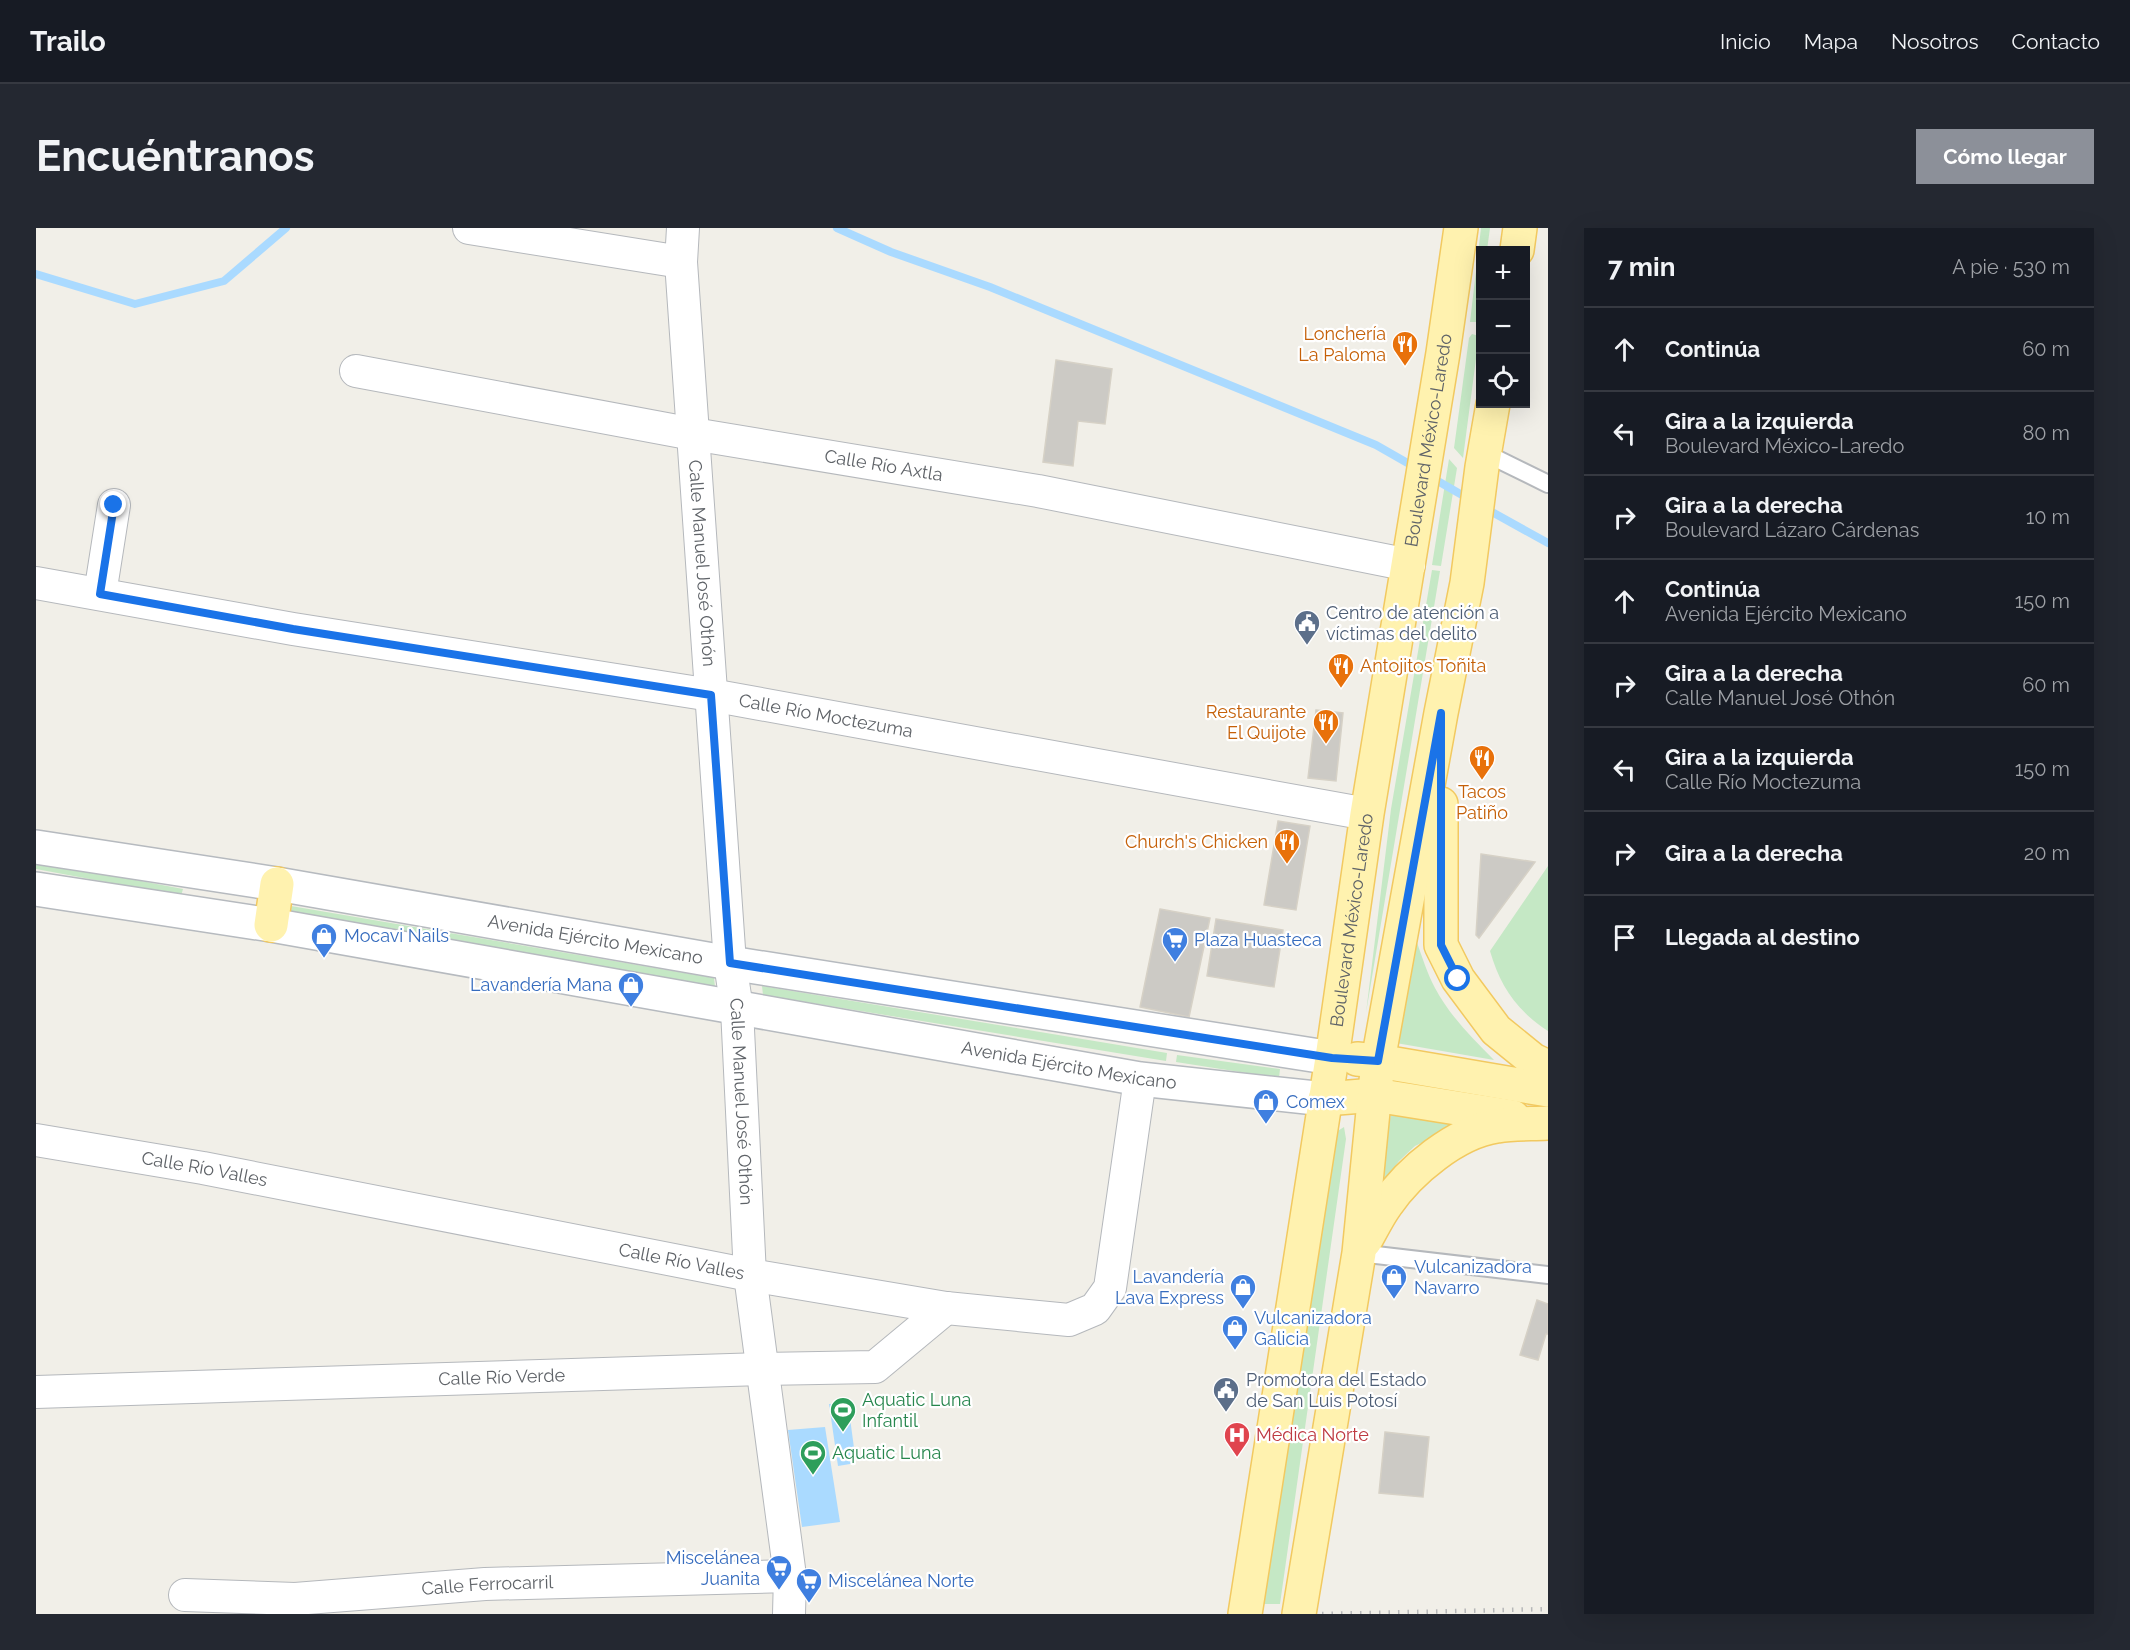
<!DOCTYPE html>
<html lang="es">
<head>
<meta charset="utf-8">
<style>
	:root { --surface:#171b24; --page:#242831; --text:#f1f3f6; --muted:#9ea1a6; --line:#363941; --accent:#8c9099 }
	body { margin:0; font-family:Raleway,sans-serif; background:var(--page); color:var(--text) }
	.controls { position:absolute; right:18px; top:18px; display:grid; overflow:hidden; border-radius:0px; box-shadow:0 6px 24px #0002 }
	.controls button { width:54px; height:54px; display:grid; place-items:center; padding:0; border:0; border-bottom:2px solid var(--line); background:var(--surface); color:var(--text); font:30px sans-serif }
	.stop { position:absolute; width:18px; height:18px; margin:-14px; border:4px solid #1a73e8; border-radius:50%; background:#fff }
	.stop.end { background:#1a73e8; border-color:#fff; box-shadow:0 2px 6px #0008 }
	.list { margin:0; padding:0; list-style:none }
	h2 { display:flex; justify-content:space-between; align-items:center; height:78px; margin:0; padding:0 24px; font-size:26px }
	h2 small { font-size:20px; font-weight:400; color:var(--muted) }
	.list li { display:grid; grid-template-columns:39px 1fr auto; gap:18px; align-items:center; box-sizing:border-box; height:84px; padding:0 24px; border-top:2px solid var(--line) }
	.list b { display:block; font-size:22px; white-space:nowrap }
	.list p { margin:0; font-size:20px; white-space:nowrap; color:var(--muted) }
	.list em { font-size:20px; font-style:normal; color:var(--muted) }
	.icon { flex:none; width:33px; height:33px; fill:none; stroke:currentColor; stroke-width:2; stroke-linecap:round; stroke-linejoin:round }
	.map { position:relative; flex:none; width:1512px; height:1386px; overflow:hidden; border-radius:0px }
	header { display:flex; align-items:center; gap:36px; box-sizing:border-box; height:84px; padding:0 30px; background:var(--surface); border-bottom:2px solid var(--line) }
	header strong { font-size:28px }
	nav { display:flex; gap:33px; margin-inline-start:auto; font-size:21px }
	.intro { display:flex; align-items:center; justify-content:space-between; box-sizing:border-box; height:144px; padding:0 36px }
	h1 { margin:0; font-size:42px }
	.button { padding:15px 27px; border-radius:0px; background:var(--accent); color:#fff; font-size:21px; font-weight:700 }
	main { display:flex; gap:36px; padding:0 36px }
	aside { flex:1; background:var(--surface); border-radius:0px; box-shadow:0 6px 24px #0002 }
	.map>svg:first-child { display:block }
</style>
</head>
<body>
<header>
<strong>Trailo</strong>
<nav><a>Inicio</a><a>Mapa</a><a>Nosotros</a><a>Contacto</a></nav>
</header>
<div class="intro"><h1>Encuéntranos</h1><a class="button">Cómo llegar</a></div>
<main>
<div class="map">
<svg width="1512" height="1386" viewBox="0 0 1512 1386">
	<rect width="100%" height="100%" fill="#f1efe8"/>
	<path fill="#c5e8c5" d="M 1445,0 L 1454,0 L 1451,22 L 1444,22 L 1444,65 L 1440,94 L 1434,94 Z
		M 1436,106 L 1443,108 L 1427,230 L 1418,220 L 1433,110 Z
		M 1413,231 L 1421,240 L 1405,338 L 1396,337 Z
		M 1396,342 L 1404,343 L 1330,785 L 1355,581 Z
		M 0,633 L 147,661 L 145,668 L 0,641 Z
		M 1512,638 L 1512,803 C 1481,783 1464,758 1454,723 Z
		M 255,678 L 678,750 L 679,759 L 254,686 Z
		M 1380,712 C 1386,728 1391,745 1399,760 C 1414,788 1436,810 1458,832 L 1360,815 Z
		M 726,758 L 1131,825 L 1130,833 L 727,767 Z
		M 1141,827 L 1244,841 L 1243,850 L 1140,834 Z
		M 1355,885 L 1429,894 L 1379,918 L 1363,933 L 1343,960 Z
		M 1308,899 L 1310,911 L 1244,1376 L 1221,1376 L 1300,904 Z"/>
	<path fill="#aadaff" d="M 812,1175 L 820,1235 L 802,1238 L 793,1176 Z
		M 789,1199 L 804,1294 L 766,1299 L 752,1202 Z"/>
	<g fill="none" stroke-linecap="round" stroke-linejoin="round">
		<path stroke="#aadaff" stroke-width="8" d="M 801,0 L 855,24 L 954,59 L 1340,217 L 1382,241
			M 0,46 L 99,76 L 188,53 L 250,0
			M 1393,248 L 1433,271
			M 1447,279 L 1512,315"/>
	</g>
	<path fill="#cccac5" stroke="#d6d1c6" stroke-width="1.5" d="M 1020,132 L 1076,141 L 1069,196 L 1042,193 L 1037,238 L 1007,234 Z
		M 1280,482 L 1307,485 L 1300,553 L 1272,550 Z
		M 1242,593 L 1274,598 L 1260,682 L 1228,677 Z
		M 1445,626 L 1499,634 L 1443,710 L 1440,707 Z
		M 1124,681 L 1174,690 L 1153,789 L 1104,779 Z
		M 1180,691 L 1247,702 L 1238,759 L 1171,748 Z
		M 1501,1072 L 1512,1076 L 1512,1106 L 1510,1106 L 1502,1132 L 1484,1127 Z
		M 1349,1204 L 1393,1209 L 1387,1269 L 1343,1265 Z"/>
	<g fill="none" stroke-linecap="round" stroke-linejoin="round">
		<g stroke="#b5b8bc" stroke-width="20">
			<path id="lane" d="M 1449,225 L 1512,256
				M 1323,1025 L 1512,1047"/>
		</g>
		<g stroke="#b5b8bc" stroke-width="34">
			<g id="street">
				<path d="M 433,0 L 645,34"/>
				<path id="s1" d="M 647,0 L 645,34 L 694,735 L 701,781 L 714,1047 L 754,1348 L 753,1386"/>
				<path id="s2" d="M 320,143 L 657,206 L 1002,263 L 1373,337"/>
				<path id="s3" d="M 0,355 L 257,401 L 675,467 L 1331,586"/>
				<path d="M 64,366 L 78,277"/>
				<path id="s4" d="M 0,912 L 167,940 L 714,1047 L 910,1080 L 1033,1092 L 1059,1081 L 1074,1060 L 1104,851"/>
				<path id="s5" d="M 0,1164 L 726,1141 L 839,1139 L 910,1080"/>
				<path id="s6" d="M 149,1367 L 259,1371 L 449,1356 L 754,1348"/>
			</g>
		</g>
		<g stroke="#b6babf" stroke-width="36">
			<g id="secondary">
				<path id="s7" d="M 0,619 L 241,656 L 694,735 L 1296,830"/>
				<path id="s8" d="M 0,661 L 235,697 L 1104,851 L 1289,871"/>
			</g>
		</g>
		<g stroke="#f2c960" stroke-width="36">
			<g id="primary">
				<path d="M 1481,22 L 1484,0"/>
				<path d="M 1405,576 L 1405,717 L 1422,751 L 1460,802 L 1497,832 L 1512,839"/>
				<path d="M 235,697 L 241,656"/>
				<path d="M 1321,831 L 1342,833 L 1512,862"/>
				<path d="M 1289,871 L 1339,867 L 1477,889"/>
				<path d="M 1329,1013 C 1336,1001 1342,988 1350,977 C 1373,943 1420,904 1461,898 C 1477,895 1495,896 1512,895"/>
				<path id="s9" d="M 1209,1386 L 1296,830 L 1331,586 L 1407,125 L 1425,0"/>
				<path d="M 1263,1386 L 1323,1025 L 1342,833 L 1405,485 L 1431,355 L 1446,239 L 1457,176"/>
			</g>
		</g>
		<use href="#lane" stroke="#fff" stroke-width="16"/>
		<use href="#street" stroke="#fff" stroke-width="32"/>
		<use href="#secondary" stroke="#fff" stroke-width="33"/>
		<use href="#primary" stroke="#fff2af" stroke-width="33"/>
		<path stroke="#b6b7b8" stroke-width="4.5" stroke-dasharray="1.5 8" stroke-linecap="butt" d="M 1286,1386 L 1512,1381"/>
	</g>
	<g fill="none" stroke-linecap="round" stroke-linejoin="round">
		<path stroke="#1a73e8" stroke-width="8" d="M 78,277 L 64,366 L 257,401 L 675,467 L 694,735 L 1296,830 L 1342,833 L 1405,485 L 1405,717 L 1422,751"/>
	</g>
	<defs>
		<g id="restaurant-pin" transform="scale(1.35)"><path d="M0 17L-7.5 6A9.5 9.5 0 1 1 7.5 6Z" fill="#e8710a" stroke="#fff"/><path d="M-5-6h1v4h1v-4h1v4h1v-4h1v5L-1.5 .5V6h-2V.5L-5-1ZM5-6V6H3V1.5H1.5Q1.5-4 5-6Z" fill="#fff"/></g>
		<g id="civic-pin" transform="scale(1.35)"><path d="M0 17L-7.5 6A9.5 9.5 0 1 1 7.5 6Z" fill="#5c6f8a" stroke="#fff"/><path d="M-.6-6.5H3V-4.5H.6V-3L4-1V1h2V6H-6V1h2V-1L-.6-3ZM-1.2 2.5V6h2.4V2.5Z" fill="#fff"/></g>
		<g id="shop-pin" transform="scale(1.35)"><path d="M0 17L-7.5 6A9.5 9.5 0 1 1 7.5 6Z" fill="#3f7fe0" stroke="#fff"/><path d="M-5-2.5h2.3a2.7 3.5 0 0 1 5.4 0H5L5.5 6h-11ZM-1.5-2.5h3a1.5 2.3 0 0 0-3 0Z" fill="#fff"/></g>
		<g id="supermarket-pin" transform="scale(1.35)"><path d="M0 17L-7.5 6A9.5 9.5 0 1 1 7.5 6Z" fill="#3f7fe0" stroke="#fff"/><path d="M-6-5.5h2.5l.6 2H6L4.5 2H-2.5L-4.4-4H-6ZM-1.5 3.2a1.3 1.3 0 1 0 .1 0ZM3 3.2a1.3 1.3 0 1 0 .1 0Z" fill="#fff"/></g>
		<g id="stadium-pin" transform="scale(1.35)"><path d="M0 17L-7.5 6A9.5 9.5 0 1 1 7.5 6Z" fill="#2e9e5b" stroke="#fff"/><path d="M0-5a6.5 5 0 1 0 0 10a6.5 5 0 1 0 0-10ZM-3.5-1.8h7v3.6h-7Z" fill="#fff"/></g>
		<g id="hospital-pin" transform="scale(1.35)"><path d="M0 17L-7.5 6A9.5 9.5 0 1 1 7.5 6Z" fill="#e0444e" stroke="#fff"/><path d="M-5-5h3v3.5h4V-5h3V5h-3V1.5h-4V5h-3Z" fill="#fff"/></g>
	</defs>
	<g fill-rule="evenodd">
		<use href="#restaurant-pin" x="1369" y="116"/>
		<use href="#civic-pin" x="1271" y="395"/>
		<use href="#restaurant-pin" x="1305" y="438"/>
		<use href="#restaurant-pin" x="1290" y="494"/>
		<use href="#restaurant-pin" x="1446" y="530"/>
		<use href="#restaurant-pin" x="1251" y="614"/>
		<use href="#shop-pin" x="288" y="708"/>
		<use href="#supermarket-pin" x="1139" y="712"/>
		<use href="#shop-pin" x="595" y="757"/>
		<use href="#shop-pin" x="1230" y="874"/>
		<use href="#shop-pin" x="1358" y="1049"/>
		<use href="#shop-pin" x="1207" y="1059"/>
		<use href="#shop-pin" x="1199" y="1100"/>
		<use href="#civic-pin" x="1190" y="1162"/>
		<use href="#stadium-pin" x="807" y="1182"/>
		<use href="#hospital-pin" x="1201" y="1207"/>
		<use href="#stadium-pin" x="777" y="1225"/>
		<use href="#supermarket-pin" x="743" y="1340"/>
		<use href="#supermarket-pin" x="773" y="1353"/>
	</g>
	<g text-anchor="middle" stroke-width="4.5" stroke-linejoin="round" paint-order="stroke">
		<g font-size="18" fill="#c56008" stroke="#fff" text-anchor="end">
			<text x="1350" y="112">Lonchería<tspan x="1350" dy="21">La Paloma</tspan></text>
			<text x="1324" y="444" text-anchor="start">Antojitos Toñita</text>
			<text x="1270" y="490">Restaurante<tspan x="1270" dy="21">El Quijote</tspan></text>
			<text x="1446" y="570" text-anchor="middle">Tacos<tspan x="1446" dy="21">Patiño</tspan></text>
			<text x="1232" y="620">Church's Chicken</text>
		</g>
		<g font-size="18" fill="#5f6368" stroke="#fff">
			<text dy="6" stroke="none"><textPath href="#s9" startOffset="1188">Boulevard México-Laredo</textPath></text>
			<text dy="6" stroke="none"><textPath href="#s2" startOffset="536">Calle Río Axtla</textPath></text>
			<text dy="6" stroke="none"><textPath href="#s1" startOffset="336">Calle Manuel José Othón</textPath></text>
			<text dy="6" stroke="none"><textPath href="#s3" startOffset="801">Calle Río Moctezuma</textPath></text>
			<text dy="6" stroke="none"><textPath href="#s9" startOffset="702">Boulevard México-Laredo</textPath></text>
			<text dy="6" stroke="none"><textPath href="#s7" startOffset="567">Avenida Ejército Mexicano</textPath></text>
			<text dy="6" stroke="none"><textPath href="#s8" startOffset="1048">Avenida Ejército Mexicano</textPath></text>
			<text dy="6" stroke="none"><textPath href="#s1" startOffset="876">Calle Manuel José Othón</textPath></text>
			<text dy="6" stroke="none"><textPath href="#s4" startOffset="171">Calle Río Valles</textPath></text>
			<text dy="6" stroke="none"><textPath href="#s4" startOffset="657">Calle Río Valles</textPath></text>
			<text dy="6" stroke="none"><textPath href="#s5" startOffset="466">Calle Río Verde</textPath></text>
			<text dy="6" stroke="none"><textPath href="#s6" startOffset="303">Calle Ferrocarril</textPath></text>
		</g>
		<g font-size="18" fill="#4e5e75" stroke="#fff" text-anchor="start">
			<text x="1290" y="391">Centro de atención a<tspan x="1290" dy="21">víctimas del delito</tspan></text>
			<text x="1210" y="1158">Promotora del Estado<tspan x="1210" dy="21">de San Luis Potosí</tspan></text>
		</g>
		<g font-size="18" fill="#366cbe" stroke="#fff" text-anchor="start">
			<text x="308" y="714">Mocavi Nails</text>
			<text x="1158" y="718">Plaza Huasteca</text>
			<text x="576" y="763" text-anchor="end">Lavandería Mana</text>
			<text x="1250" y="880">Comex</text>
			<text x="1378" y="1045">Vulcanizadora<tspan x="1378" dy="21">Navarro</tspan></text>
			<text x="1188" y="1055" text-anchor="end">Lavandería<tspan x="1188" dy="21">Lava Express</tspan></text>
			<text x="1218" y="1096">Vulcanizadora<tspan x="1218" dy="21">Galicia</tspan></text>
			<text x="724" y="1336" text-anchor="end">Miscelánea<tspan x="724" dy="21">Juanita</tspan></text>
			<text x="792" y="1359">Miscelánea Norte</text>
		</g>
		<g font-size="18" fill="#27864d" stroke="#fff" text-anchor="start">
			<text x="826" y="1178">Aquatic Luna<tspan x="826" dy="21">Infantil</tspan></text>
			<text x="796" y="1231">Aquatic Luna</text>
		</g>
		<g font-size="18" fill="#be3a42" stroke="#fff" text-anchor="start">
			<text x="1220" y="1213">Médica Norte</text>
		</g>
	</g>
</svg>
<div class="controls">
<button>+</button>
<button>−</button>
<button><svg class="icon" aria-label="locate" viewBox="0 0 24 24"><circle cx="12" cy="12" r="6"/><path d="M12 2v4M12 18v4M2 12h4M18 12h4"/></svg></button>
</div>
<div class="stop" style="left:1422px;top:751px"></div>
<div class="stop end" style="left:78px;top:277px"></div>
</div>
<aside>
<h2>7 min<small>A pie · 530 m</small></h2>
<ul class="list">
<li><svg class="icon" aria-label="ahead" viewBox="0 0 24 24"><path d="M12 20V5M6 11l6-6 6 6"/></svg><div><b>Continúa</b></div><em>60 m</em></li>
<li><svg class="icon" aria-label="left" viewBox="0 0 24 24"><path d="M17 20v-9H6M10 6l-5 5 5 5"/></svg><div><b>Gira a la izquierda</b><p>Boulevard México-Laredo</p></div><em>80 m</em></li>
<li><svg class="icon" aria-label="right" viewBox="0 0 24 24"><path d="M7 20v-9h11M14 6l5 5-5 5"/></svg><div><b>Gira a la derecha</b><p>Boulevard Lázaro Cárdenas</p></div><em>10 m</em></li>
<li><svg class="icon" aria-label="ahead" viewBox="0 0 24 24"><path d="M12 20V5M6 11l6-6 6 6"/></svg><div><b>Continúa</b><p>Avenida Ejército Mexicano</p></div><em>150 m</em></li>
<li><svg class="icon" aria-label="right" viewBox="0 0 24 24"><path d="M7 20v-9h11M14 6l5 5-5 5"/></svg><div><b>Gira a la derecha</b><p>Calle Manuel José Othón</p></div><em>60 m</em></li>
<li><svg class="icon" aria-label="left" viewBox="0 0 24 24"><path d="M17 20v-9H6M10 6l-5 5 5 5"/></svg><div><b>Gira a la izquierda</b><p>Calle Río Moctezuma</p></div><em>150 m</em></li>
<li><svg class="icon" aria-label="right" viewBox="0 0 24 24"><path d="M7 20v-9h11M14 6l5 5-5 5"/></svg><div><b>Gira a la derecha</b></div><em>20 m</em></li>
<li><svg class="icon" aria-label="arrive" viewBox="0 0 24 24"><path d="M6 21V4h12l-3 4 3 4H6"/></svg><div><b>Llegada al destino</b></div></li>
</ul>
</aside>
</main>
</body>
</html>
